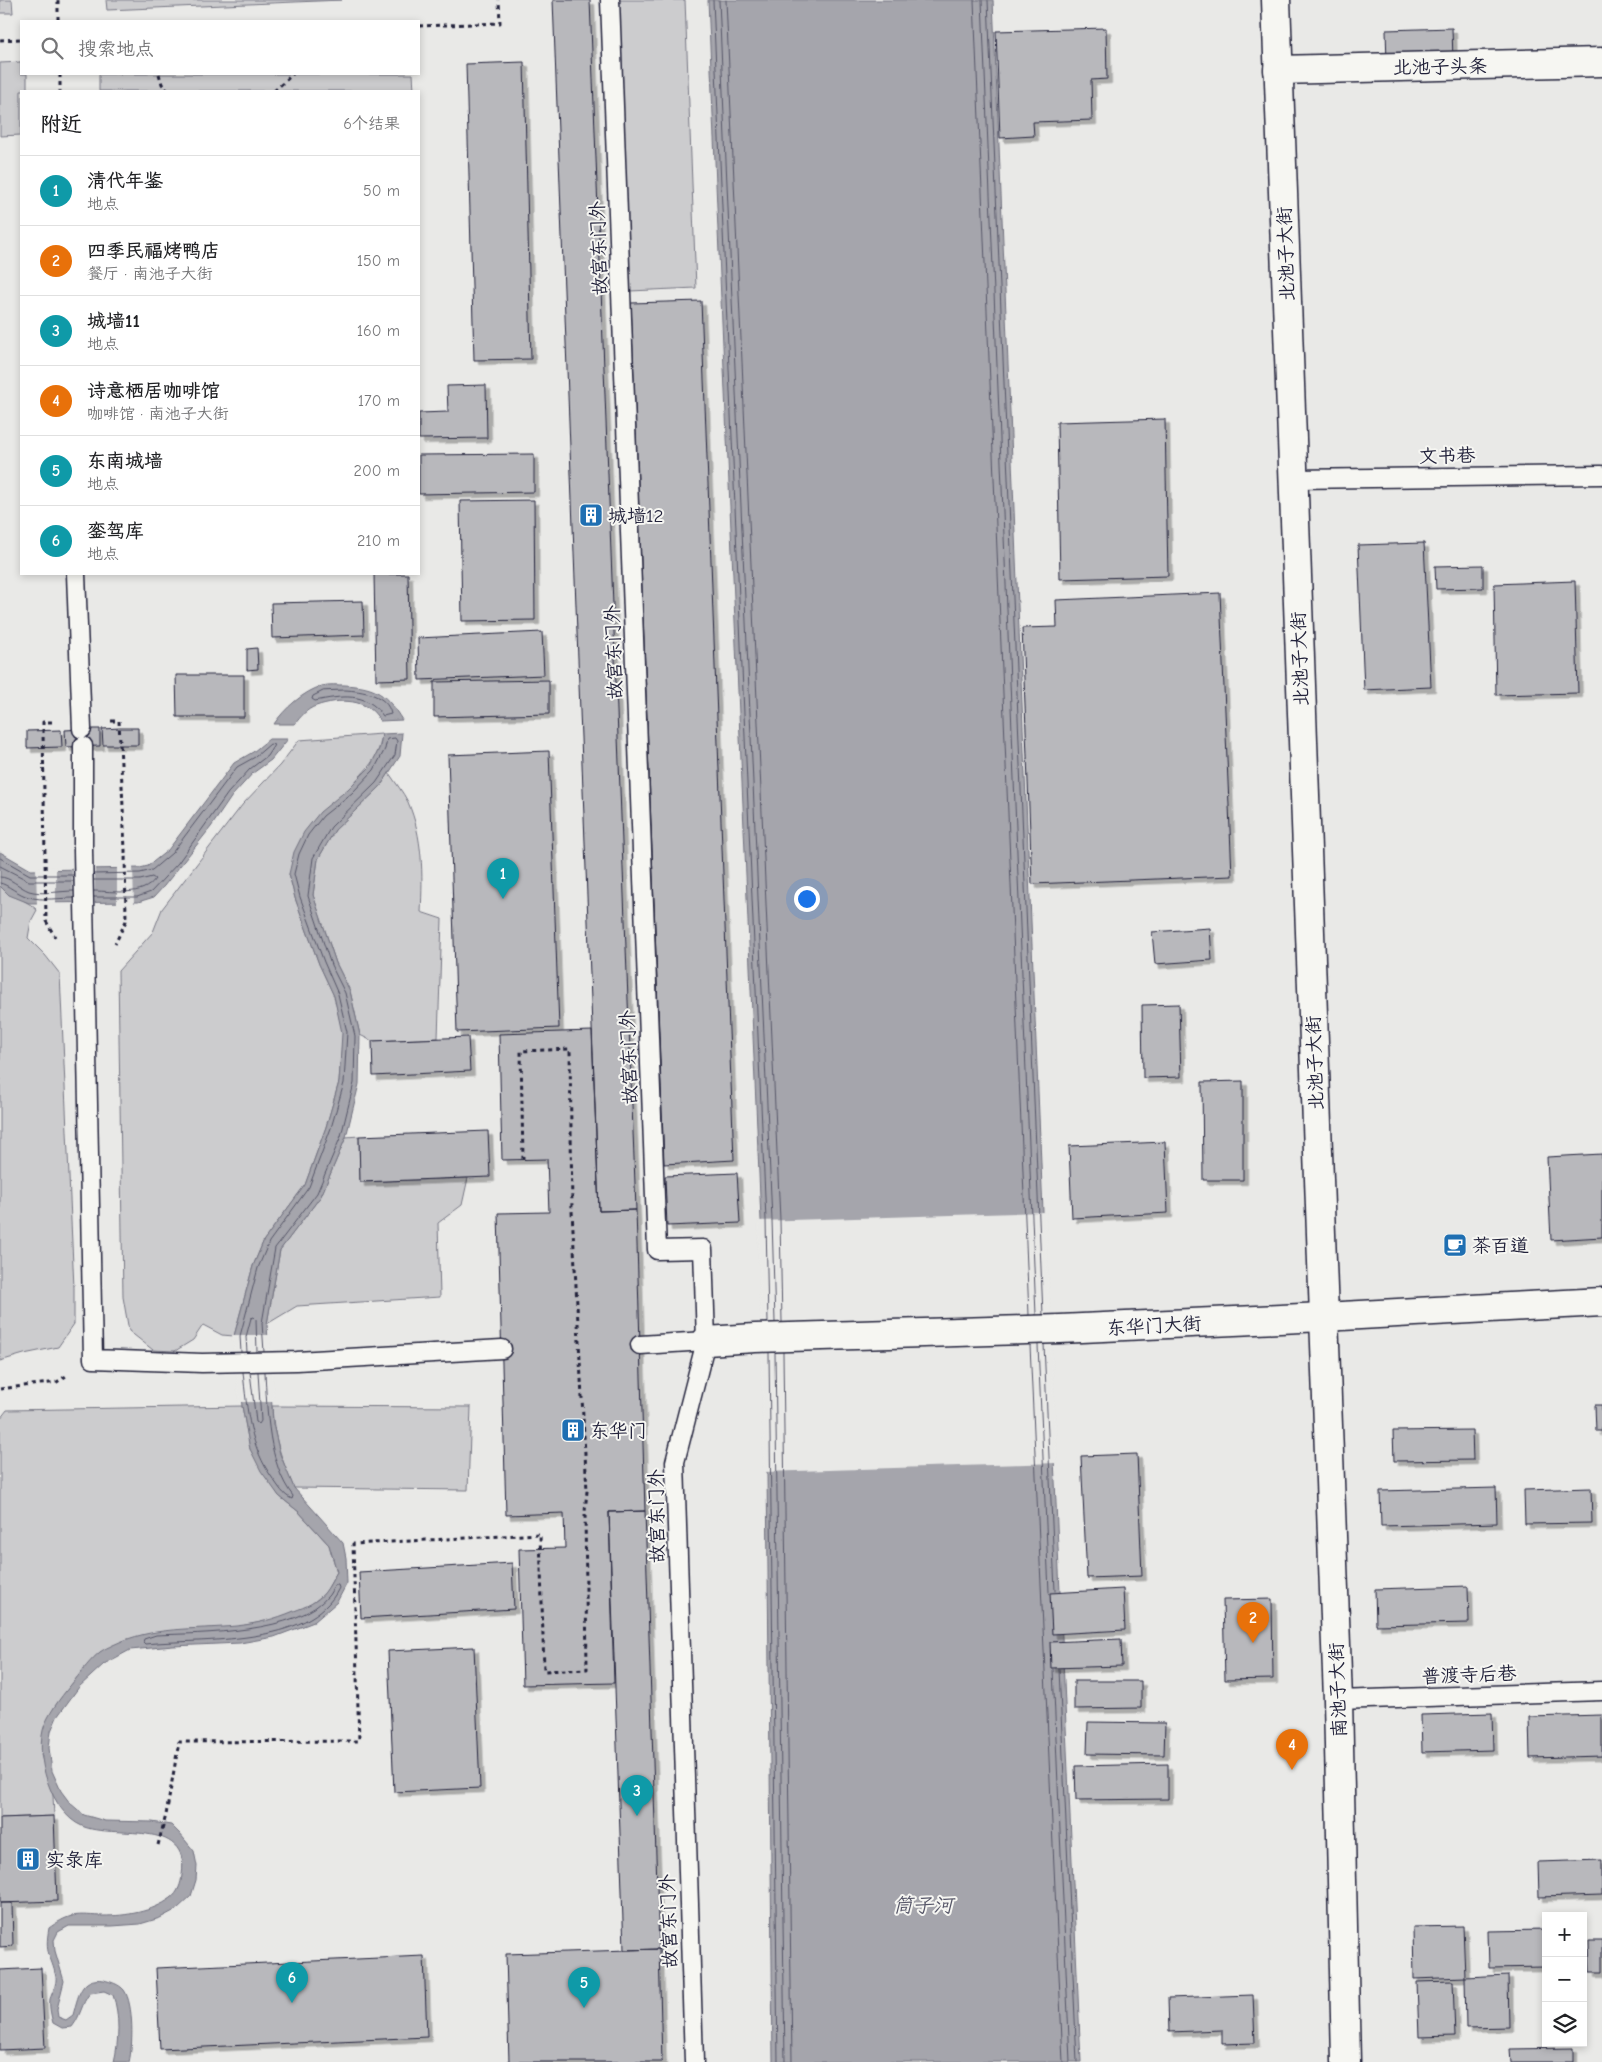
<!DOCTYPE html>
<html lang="zh">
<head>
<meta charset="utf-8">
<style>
	:root { --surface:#fff; --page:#f2f2f2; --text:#202124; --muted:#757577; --line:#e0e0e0; --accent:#111827 }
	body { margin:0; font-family:"Comic Neue","LXGW WenKai TC",sans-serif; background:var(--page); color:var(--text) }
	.controls { position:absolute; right:15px; bottom:15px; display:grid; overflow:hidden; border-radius:0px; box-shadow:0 2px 8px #0003 }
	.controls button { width:45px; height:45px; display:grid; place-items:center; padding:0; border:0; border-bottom:1px solid var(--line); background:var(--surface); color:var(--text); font:25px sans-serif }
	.you { position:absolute; left:806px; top:898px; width:18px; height:18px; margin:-12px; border:4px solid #fff; border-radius:50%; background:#1a73e8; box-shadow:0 0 0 8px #1a73e833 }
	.badge { display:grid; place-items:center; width:32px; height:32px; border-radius:50%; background:var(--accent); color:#fff; font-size:16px; font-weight:700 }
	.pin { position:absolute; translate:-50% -41px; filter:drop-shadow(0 1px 2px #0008) }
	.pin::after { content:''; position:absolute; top:26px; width:18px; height:15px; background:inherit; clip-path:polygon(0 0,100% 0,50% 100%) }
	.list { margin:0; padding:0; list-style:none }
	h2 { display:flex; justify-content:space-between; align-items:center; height:65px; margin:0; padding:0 20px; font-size:21px }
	h2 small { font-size:16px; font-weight:400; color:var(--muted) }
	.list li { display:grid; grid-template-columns:32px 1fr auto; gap:15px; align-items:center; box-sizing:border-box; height:70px; padding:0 20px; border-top:1px solid var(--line) }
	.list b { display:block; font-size:19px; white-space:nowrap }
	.list p { margin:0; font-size:16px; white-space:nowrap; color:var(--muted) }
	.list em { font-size:16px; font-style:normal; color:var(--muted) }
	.icon { flex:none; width:28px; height:28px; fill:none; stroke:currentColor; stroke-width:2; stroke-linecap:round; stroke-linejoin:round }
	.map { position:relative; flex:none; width:1602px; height:2062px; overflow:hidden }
	.search { position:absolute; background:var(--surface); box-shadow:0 2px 8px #0003; left:20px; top:20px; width:400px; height:55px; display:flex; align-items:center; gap:12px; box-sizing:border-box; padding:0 18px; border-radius:0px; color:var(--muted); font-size:19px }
	.panel { position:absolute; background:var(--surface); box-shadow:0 2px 8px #0003; left:20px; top:90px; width:400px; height:485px; border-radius:0px }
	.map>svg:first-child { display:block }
</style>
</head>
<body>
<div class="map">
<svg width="1602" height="2062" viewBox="0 0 1602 2062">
	<defs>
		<filter id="shadow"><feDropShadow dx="4.5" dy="4.5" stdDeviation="0" flood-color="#0004"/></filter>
	</defs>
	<rect width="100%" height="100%" fill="#e9e9e7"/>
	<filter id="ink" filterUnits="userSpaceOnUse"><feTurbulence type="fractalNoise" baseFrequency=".02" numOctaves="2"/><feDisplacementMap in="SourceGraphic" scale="10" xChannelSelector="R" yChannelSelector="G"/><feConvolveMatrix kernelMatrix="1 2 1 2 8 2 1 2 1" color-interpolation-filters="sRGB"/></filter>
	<g filter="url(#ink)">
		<path fill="#ccccce" stroke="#777784" d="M 0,0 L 12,0 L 13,13 L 0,13 Z
			M 106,0 L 342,0 L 107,10 Z
			M 619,0 L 685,0 L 696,288 L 630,291 Z
			M 21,62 L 21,74 L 27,74 L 27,91 L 21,91 L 21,135 L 0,136 L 0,63 Z
			M 99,74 L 413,74 L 414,91 L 99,91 Z
			M 382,734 C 378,765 363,769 347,792 C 327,819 308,847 289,874 L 295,898 L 319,964 L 334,996 L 343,1034 L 339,1082 L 326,1127 L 305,1185 L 264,1240 L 253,1266 L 234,1336 L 222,1335 L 203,1325 L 193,1340 L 175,1351 L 153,1350 L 129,1331 L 123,1297 L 118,971 L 153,932 L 162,909 L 243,804 L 280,765 L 299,740 Z
			M 389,773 C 395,782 403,792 408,802 C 423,837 423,874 421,912 L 442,919 L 438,1038 L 372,1041 L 360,1035 L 350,991 L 336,963 L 313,895 L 318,859 L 335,830 L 380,787 Z
			M 0,886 C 11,897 26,899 37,910 L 31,921 L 28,938 L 45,955 L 60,974 L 74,1288 L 74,1324 L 58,1347 L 24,1354 L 0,1361 Z
			M 359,1136 L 360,1182 L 468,1178 L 462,1205 L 438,1223 L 440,1297 L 297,1306 L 267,1324 L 280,1250 L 321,1196 L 346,1137 Z
			M 242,1406 L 250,1449 L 279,1496 L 299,1512 L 329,1545 L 337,1572 L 325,1593 L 309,1606 L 273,1620 L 100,1652 L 75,1680 L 54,1708 L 41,1755 L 53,1796 L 54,1816 L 0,1818 L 0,1419 L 7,1410 Z
			M 272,1406 L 471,1407 L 468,1490 L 294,1488 C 282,1461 273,1436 272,1406 Z"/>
		<path fill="#a5a5ac" stroke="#71717f" d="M 708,0 L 993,0 L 1043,1212 L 1081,2062 L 773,2062 L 767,1472 L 761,1220 Z
			M 345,685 C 377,687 386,694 402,720 L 380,721 C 369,698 339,698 316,706 C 307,709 301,716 295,724 L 274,724 C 284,709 304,691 322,686 C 329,684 338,685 345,685 Z
			M 402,733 L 400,756 L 380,787 L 335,830 L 318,859 L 313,895 L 336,963 L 350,991 L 360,1035 L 359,1084 L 346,1137 L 321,1196 L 280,1250 L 267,1324 L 273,1424 L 280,1454 L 294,1488 L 343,1543 L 346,1558 L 347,1583 L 337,1602 L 314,1622 L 274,1637 L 240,1643 L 173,1646 L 130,1650 L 104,1664 L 79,1687 L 57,1717 L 51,1731 L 49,1748 L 52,1771 L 61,1791 L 70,1803 L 84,1815 L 105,1821 L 152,1822 L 171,1825 L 180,1834 L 194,1851 L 197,1866 L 196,1880 L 191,1896 L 177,1909 L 160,1918 L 140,1924 L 112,1926 L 69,1926 L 58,1932 L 54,1940 L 55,1951 L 64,1981 L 57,2009 L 58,2017 L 66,2020 L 73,2015 C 78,1998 80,1976 104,1980 C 111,1982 119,1984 124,1990 C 134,2004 133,2046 129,2062 L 114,2062 C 119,2041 120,2015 113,1995 L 104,1991 L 90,1993 C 81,2004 81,2016 72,2027 L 62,2028 L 53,2023 C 51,2015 49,2007 50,1999 C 52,1993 57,1984 56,1977 C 51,1954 44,1955 49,1928 C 56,1923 64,1918 72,1916 C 82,1914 93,1916 103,1916 C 126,1916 152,1912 171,1898 C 178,1893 181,1884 182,1875 C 191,1817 112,1840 82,1826 C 51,1813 33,1754 45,1724 C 52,1708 64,1693 75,1680 C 82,1671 91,1659 100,1652 C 104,1649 109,1647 113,1645 C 153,1626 193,1630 236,1626 C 256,1624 275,1619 294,1611 C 305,1607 318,1602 325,1592 C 330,1586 333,1578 337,1572 L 329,1545 L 299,1512 L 279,1496 L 261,1471 L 250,1449 L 242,1406 L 234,1336 L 253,1266 L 264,1240 L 305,1185 L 326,1127 L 339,1082 L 342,1033 L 334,996 L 319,964 L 295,898 L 289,874 L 294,852 L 304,832 L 320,812 L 348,789 L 370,767 L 380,747 L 382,734 Z
			M 269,739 L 288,739 L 271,760 L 253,773 L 232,796 L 211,827 L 164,886 L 154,897 L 138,902 L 29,903 L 9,895 L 0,886 L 0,852 L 31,870 L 140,868 L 148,866 L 168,850 L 234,763 L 253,752 Z"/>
		<path fill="#e9e9e7" d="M 117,866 L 133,866 L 134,905 L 117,905 Z
			M 56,867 L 56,905 L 37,905 L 36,868 Z
			M 72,867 L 95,867 L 95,905 L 73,905 Z
			M 1045,1212 L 1057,1463 L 764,1472 L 758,1221 Z
			M 232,1335 L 270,1335 L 274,1402 L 239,1402 Z"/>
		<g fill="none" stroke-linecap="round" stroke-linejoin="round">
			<path stroke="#565668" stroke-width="1" d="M 713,0 L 766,1220 L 768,1323
				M 719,0 L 772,1220 L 775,1322
				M 726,0 L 780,1220 L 782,1322
				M 974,0 L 1029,1315
				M 982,0 L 1036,1315
				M 988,0 L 1043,1315
				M 345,690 C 362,691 387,694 391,714 L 383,716 C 367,691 340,696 315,701 L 312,699 L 313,696 L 323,691 Z
				M 0,858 L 30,875 L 73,875
				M 0,866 L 29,881 L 74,881
				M 93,874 L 140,873 L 152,870 L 172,853 L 237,767 L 255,757 L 270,744 L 274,745 L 267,756 L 250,769 L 228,793 L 178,863 L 151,892 L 137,897 L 94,897
				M 0,877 C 10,877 19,887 29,891 C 42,895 60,891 74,891
				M 94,880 L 140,880 L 152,877 L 155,879 C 143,897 113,891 94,891
				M 0,883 C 7,884 19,895 29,897 C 42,901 60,898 74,898
				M 1044,1344 L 1055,1591
				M 1030,1345 L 1063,2062
				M 1038,1345 L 1049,1592
				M 241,1352 L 240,1336 L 258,1268 L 269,1242 L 309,1187 L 331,1128 L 344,1083 L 347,1032 L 338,994 L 324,962 L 300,897 L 294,874 L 299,854 L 308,835 L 323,816 L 352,793 L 374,770 L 385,749 L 387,739 L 395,738 L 397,741 L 395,755 L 376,783 L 331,827 L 313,858 L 308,896 L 331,965 L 345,993 L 355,1036 L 354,1083 L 341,1136 L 317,1193 L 275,1248 L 262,1323 L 264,1352
				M 247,1352 L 246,1337 L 251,1318 L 254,1317 L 256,1319 L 257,1352
				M 775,1352 L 785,2062
				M 783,1352 L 792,2062
				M 769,1353 L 778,2062
				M 243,1372 C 247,1411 250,1447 273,1479 C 279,1487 283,1495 292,1499 L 293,1496 C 268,1464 267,1410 265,1372
				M 250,1372 L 256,1422 L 259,1424 L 261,1421 L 258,1372
				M 335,1585 L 338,1585 L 339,1588 C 310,1648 201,1638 145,1644 L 143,1642 L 144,1639 L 156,1635 C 201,1633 299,1634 329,1595 C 331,1592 333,1588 335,1585 Z
				M 1053,1669 L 1070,2062
				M 1059,1669 L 1077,2062"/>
		</g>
		<path fill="#b8b8bc" stroke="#22223b" filter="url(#shadow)" d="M 553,0 L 590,0 L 636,1210 L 599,1211 Z
			M 1106,28 L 1107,79 L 1091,80 L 1092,120 L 1033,122 L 1034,136 L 1000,138 L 996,31 Z
			M 1452,28 L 1453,61 L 1387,63 L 1386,30 Z
			M 524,62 L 531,359 L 474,360 L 466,64 Z
			M 701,301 L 734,1160 L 664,1164 L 631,303 Z
			M 486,385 L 487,438 L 419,439 L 419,413 L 448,412 L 447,386 Z
			M 1165,419 L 1168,576 L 1060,579 L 1057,422 Z
			M 534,454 L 534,492 L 419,494 L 419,455 Z
			M 534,500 L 535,620 L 462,621 L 460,501 Z
			M 1424,543 L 1431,687 L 1364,690 L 1358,545 Z
			M 1483,565 L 1483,588 L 1436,589 L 1435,566 Z
			M 374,574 L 408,574 L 410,679 L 376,680 Z
			M 1575,581 L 1578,693 L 1496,695 L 1494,584 Z
			M 1220,593 L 1232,876 L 1032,884 L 1022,628 L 1057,627 L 1056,600 Z
			M 363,601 L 364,635 L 272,638 L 271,603 Z
			M 542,632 L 544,675 L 419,680 L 418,638 Z
			M 257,648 L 258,669 L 247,670 L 247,649 Z
			M 176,675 L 244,675 L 244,717 L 177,717 Z
			M 549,680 L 549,714 L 434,717 L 434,682 Z
			M 120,728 L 138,728 L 138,745 L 103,745 L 102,729 Z
			M 82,729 L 100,729 L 100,746 L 66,747 L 65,730 Z
			M 61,730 L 62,747 L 27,748 L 27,731 Z
			M 549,751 L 559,1028 L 457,1032 L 448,755 Z
			M 1210,928 L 1212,960 L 1155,964 L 1152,932 Z
			M 1179,1004 L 1181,1077 L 1143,1078 L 1142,1005 Z
			M 592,1031 L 599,1211 L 636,1210 L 645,1511 L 609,1512 L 614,1683 L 523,1685 L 519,1549 L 565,1548 L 564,1513 L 506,1515 L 498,1213 L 549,1212 L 547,1159 L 502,1160 L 499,1034 Z
			M 468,1037 L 470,1071 L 373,1076 L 372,1041 Z
			M 1243,1081 L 1243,1180 L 1203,1180 L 1202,1082 Z
			M 488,1131 L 490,1177 L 360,1182 L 359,1136 Z
			M 1165,1142 L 1168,1213 L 1072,1218 L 1069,1146 Z
			M 1602,1154 L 1602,1237 L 1551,1240 L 1547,1157 Z
			M 737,1173 L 740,1223 L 667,1226 L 665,1176 Z
			M 1595,1405 L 1602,1405 L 1602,1431 L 1596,1431 Z
			M 1472,1430 L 1473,1460 L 1394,1461 L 1393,1431 Z
			M 1137,1454 L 1142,1576 L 1087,1578 L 1081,1456 Z
			M 1496,1488 L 1497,1523 L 1381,1526 L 1380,1491 Z
			M 1591,1488 L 1592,1523 L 1525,1524 L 1524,1490 Z
			M 645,1511 L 659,1949 L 624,1950 L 609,1512 Z
			M 512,1563 L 514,1609 L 361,1618 L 359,1572 Z
			M 1468,1586 L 1469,1623 L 1376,1625 L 1375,1589 Z
			M 1123,1589 L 1125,1630 L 1052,1634 L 1050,1593 Z
			M 1272,1599 L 1273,1679 L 1225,1680 L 1223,1600 Z
			M 1121,1639 L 1122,1666 L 1051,1668 L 1050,1642 Z
			M 474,1647 L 480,1788 L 394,1792 L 388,1651 Z
			M 1074,1681 L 1141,1681 L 1141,1708 L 1074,1709 Z
			M 1492,1713 L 1493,1750 L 1422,1752 L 1421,1715 Z
			M 1602,1715 L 1602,1756 L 1530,1758 L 1529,1717 Z
			M 1088,1722 L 1165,1723 L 1164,1755 L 1087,1754 Z
			M 1168,1764 L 1168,1799 L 1076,1800 L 1075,1766 Z
			M 54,1816 L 57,1901 L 0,1903 L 0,1818 Z
			M 1602,1860 L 1602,1895 L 1539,1897 L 1538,1862 Z
			M 0,1903 L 12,1903 L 13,1946 L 0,1947 Z
			M 1463,1926 L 1465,1977 L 1414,1979 L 1413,1927 Z
			M 1546,1930 L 1546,1967 L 1489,1968 L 1488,1931 Z
			M 1589,1941 L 1602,1941 L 1602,1973 L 1590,1973 Z
			M 659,1949 L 662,2062 L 509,2062 L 506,1954 Z
			M 424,1956 L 427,2037 L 160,2049 L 156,1968 Z
			M 41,1968 L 45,2048 L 0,2050 L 0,1970 Z
			M 1508,1975 L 1509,2027 L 1466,2028 L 1465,1977 Z
			M 1453,1981 L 1455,2036 L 1419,2037 L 1417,1982 Z
			M 1253,1995 L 1255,2043 L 1222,2044 L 1222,2030 L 1169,2032 L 1168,1998 Z
			M 1573,2048 L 1573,2062 L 1511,2062 L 1510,2049 Z"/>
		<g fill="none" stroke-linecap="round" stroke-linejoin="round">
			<g stroke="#22223b" stroke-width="21">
				<path id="lane" d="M 610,0 L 657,1250 L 703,1249 L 706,1341 L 675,1462 L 694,2062
					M 1293,479 L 1602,475
					M 76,574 L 82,729
					M 83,746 L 83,850 L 93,1359 L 202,1363 L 297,1361 L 502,1349
					M 640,1345 L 706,1341
					M 1338,1700 L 1602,1691"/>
			</g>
			<g stroke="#22223b" stroke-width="31">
				<path id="street" d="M 1278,70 L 1602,62
					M 706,1341 L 755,1338 L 1060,1329 L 1323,1317"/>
			</g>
			<g stroke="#22223b" stroke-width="31">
				<path id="secondary" d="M 1276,0 L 1338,1700 L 1346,2062
					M 1323,1317 L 1602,1302"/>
			</g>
			<path stroke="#22223b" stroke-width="3" stroke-dasharray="4 4" stroke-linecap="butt" d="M 58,0 L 58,21
				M 419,26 L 500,23 L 499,0
				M 0,40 L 21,39
				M 60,74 L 60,91
				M 159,74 L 162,84 L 168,91
				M 274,91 L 293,74
				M 111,721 L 119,721 L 125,850 L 126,921 L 115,944
				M 52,722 L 43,722 L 43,731 L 46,921 L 55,937
				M 0,1389 L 57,1382 L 69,1374
				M 158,1845 L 166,1815 L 179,1742 L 359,1741 L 353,1544 L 540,1534 L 544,1671 L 587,1669 L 585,1512 L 587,1491 L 572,1211 L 570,1049 L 521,1051 L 523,1160"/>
			<use href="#lane" stroke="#f6f6f2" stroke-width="18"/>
			<use href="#street" stroke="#f6f6f2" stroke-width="28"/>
			<use href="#secondary" stroke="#f6f6f2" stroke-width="28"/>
		</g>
	</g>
	<defs>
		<g id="building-square" transform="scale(1.25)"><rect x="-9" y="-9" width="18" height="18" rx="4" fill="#1f6fb2" stroke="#f6f6f2"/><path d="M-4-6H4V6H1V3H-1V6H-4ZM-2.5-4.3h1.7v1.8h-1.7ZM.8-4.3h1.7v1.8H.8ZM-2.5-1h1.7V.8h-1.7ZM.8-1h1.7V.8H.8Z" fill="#fff"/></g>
		<g id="cafe-square" transform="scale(1.25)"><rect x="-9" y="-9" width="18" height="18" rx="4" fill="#1f6fb2" stroke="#f6f6f2"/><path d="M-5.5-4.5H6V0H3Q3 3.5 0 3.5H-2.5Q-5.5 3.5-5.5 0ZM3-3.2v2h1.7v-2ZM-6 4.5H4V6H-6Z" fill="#fff"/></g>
	</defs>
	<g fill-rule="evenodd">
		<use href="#building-square" x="591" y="515"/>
		<use href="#cafe-square" x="1455" y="1245"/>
		<use href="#building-square" x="573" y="1430"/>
		<use href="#building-square" x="28" y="1859"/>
	</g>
	<g text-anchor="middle" stroke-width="4" stroke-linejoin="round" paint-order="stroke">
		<g font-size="19" fill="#22223b" stroke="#f6f6f2">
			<text transform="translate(1440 66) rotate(-1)" y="7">北池子头条</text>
			<text transform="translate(598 248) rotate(-92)" y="7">故宫东门外</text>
			<text transform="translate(1285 254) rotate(-92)" y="7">北池子大街</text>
			<text transform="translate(1447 455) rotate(-1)" y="7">文书巷</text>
			<text transform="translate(613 652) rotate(-92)" y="7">故宫东门外</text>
			<text transform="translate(1299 659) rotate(-92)" y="7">北池子大街</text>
			<text transform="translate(628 1057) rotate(-92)" y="7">故宫东门外</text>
			<text transform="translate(1314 1063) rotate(-92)" y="7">北池子大街</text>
			<text transform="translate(1154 1325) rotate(-3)" y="7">东华门大街</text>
			<text transform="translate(656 1516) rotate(-91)" y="7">故宫东门外</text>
			<text transform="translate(1469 1674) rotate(-2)" y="7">普渡寺后巷</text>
			<text transform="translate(1337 1690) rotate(-92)" y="7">南池子大街</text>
			<text transform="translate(668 1921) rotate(-92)" y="7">故宫东门外</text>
		</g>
		<g font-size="19" fill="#22223b" stroke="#f6f6f2" text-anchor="start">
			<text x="608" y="522">城墙12</text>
			<text x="1472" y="1252">茶百道</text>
			<text x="590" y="1437">东华门</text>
			<text x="46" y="1866">实录库</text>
		</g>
		<g font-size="20" font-style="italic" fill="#565668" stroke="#f6f6f2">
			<text x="923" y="1912">筒子河</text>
		</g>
	</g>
</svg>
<div class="controls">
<button>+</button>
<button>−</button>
<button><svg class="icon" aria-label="layers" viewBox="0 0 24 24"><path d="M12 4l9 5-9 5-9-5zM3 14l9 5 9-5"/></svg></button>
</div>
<div class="you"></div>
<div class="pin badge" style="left:503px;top:899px;background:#0f9aa8">1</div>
<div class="pin badge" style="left:1253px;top:1643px;background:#e8710a">2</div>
<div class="pin badge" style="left:637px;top:1816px;background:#0f9aa8">3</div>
<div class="pin badge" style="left:1292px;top:1770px;background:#e8710a">4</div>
<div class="pin badge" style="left:584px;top:2008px;background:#0f9aa8">5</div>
<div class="pin badge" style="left:292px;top:2003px;background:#0f9aa8">6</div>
<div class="search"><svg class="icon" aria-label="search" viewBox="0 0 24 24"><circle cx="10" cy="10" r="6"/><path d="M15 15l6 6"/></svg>搜索地点</div>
<section class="panel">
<h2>附近<small>6个结果</small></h2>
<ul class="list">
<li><span class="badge" style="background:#0f9aa8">1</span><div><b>清代年鉴</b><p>地点</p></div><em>50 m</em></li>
<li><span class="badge" style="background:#e8710a">2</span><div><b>四季民福烤鸭店</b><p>餐厅 · 南池子大街</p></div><em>150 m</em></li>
<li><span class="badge" style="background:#0f9aa8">3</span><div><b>城墙11</b><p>地点</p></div><em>160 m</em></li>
<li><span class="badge" style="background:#e8710a">4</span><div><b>诗意栖居咖啡馆</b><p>咖啡馆 · 南池子大街</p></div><em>170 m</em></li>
<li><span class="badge" style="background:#0f9aa8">5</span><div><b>东南城墙</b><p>地点</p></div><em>200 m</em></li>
<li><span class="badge" style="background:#0f9aa8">6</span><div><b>銮驾库</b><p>地点</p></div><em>210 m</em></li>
</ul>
</section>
</div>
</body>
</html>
